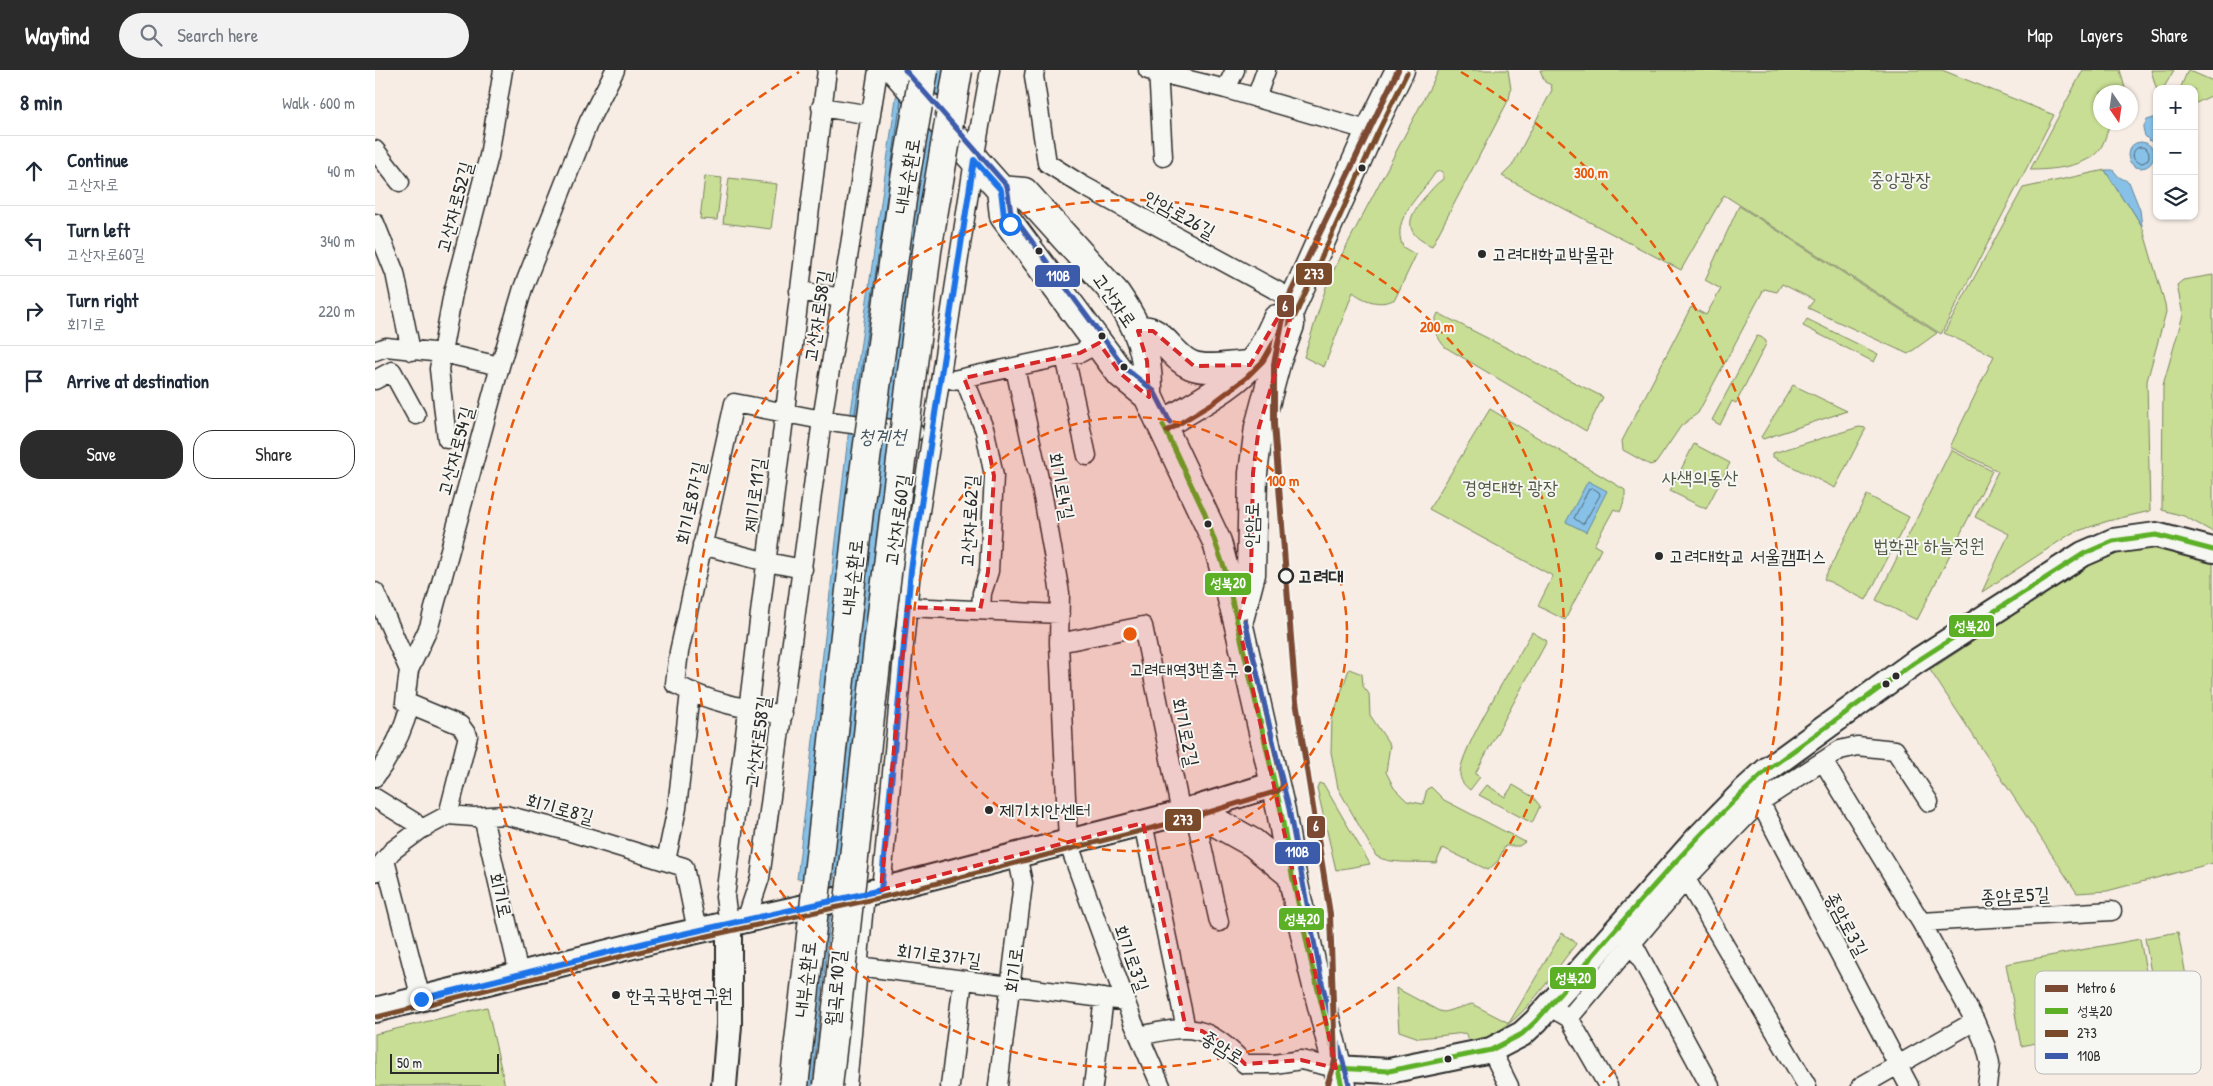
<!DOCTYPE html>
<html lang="en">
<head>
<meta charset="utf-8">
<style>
	:root { --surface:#fff; --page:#f2f2f3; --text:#1f2937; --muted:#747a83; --line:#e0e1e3; --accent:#2b2b2b }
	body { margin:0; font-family:"Patrick Hand","Poor Story",sans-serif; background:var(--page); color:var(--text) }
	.controls { position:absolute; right:15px; top:15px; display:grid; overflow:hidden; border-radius:10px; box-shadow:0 1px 4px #0004 }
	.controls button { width:45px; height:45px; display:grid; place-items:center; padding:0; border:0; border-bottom:1px solid var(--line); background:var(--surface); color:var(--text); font:25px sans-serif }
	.compass { position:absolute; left:1718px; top:15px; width:45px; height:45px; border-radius:50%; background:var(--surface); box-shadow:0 1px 4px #0004; rotate:167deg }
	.scale { position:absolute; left:15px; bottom:12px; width:109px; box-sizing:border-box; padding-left:5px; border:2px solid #2b2b2b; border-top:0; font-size:14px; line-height:18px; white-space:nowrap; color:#2b2b2b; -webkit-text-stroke:4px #f6f6f2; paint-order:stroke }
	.stop { position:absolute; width:15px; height:15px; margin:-11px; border:4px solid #1a73e8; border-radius:50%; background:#fff }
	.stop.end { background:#1a73e8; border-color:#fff; box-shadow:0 1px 5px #0008 }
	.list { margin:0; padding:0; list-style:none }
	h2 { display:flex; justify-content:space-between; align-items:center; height:65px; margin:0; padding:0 20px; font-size:21px }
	h2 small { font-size:16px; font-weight:400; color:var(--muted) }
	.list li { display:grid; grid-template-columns:32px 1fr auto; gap:15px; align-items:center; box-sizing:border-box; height:70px; padding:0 20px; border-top:1px solid var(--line) }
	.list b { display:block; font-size:19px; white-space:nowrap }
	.list p { margin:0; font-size:16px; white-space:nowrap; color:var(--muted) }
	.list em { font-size:16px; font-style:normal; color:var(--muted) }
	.actions { display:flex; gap:10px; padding:15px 20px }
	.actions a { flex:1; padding:11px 0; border:1px solid var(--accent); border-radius:20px; text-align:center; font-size:18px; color:var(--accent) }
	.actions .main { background:var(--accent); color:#fff }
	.icon { flex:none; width:28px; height:28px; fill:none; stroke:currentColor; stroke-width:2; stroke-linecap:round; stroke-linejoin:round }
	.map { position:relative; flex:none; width:1838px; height:1016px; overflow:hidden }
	header { display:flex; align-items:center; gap:30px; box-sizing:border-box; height:70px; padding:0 25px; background:var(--accent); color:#fff }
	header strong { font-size:24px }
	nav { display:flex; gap:28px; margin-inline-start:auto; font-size:18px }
	.search { width:350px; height:45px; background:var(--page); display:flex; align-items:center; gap:12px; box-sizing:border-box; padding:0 18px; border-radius:28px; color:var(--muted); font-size:19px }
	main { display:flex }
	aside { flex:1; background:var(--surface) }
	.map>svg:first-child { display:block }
</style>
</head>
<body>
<header>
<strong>Wayfind</strong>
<div class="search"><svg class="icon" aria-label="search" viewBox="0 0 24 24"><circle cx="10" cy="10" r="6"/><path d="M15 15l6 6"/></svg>Search here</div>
<nav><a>Map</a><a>Layers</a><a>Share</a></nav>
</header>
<main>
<aside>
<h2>8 min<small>Walk · 600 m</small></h2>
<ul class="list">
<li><svg class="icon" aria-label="ahead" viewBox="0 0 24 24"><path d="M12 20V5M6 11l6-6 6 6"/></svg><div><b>Continue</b><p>고산자로</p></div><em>40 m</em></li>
<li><svg class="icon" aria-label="left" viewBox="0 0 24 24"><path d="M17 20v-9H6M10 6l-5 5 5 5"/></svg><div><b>Turn left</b><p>고산자로60길</p></div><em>340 m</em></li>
<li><svg class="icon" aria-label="right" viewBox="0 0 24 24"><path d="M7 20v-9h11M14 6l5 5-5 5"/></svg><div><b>Turn right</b><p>회기로</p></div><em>220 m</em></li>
<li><svg class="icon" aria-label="arrive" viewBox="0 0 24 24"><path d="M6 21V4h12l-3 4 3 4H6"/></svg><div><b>Arrive at destination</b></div></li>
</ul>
<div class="actions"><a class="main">Save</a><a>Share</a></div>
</aside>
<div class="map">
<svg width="1838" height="1016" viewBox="0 0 1838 1016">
	<rect width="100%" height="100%" fill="#f7ede4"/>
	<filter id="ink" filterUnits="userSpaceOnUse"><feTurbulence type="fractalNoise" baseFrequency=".02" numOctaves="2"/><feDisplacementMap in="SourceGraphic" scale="10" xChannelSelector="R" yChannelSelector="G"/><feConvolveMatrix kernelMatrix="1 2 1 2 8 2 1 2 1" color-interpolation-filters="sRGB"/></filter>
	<g filter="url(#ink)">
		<path fill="#c8de94" stroke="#7a8460" d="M 1064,0 L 1133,0 L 1136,19 L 1134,29 L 1057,176 C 1029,164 1031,149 1049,128 C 1055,122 1060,114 1068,109 L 1068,102 L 1064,101 L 1060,103 C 1046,126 1015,148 1028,177 L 1041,185 L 1020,229 C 1006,237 989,231 978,222 L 949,297 L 929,287 L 953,211 Z
			M 1165,0 L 1567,0 L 1679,45 L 1566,264 L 1349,125 L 1306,200 L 1127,106 L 1137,96 L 1177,20 L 1176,15 L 1170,12 Z
			M 1708,0 L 1745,0 L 1751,22 L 1726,22 L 1726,52 L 1735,53 C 1732,61 1730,72 1725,79 C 1712,97 1676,100 1655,100 Z
			M 1776,0 L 1799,0 L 1788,19 L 1782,19 L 1782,21 Z
			M 1813,0 L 1838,11 L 1838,25 L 1819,34 L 1819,19 L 1805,19 Z
			M 1730,100 L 1749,131 L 1752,132 L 1767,156 L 1790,234 L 1791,242 L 1772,311 L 1775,441 L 1733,451 L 1697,463 L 1607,522 L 1634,464 L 1600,447 L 1623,401 L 1575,377 L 1619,286 L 1569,263 L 1648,118 Z
			M 330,106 L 347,108 L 342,150 L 325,149 Z
			M 354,108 L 402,114 L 396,159 L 348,153 Z
			M 1364,136 L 1562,263 L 1533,284 L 1433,238 L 1439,230 L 1407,214 L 1402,222 L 1389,219 L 1323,343 L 1306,356 L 1281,393 L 1275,395 L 1248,380 L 1247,371 L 1316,237 L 1331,245 L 1346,219 L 1330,210 Z
			M 1838,205 L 1838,462 L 1809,446 L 1787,440 L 1788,315 L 1808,245 L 1802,215 L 1808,210 Z
			M 1063,243 L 1228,327 L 1211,361 L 1070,277 C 1061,267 1057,255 1063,243 Z
			M 1432,249 L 1503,284 L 1499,292 L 1428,256 Z
			M 1382,266 L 1386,267 L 1391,271 L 1391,274 L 1361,333 L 1357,331 L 1345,355 L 1337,350 Z
			M 1418,315 L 1472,341 L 1388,369 L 1386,367 Z
			M 1115,339 L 1250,420 L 1250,430 L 1245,442 L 1239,439 L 1219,475 L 1226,479 L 1190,550 L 1163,536 L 1178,506 L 1054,439 Z
			M 1484,357 L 1491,358 L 1460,418 L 1398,387 L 1398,383 Z
			M 1319,374 L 1355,393 L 1331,439 L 1295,421 Z
			M 1576,380 L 1617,401 L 1542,550 L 1501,530 Z
			M 1492,425 L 1534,447 L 1491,530 L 1449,509 Z
			M 1768,476 L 1786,478 L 1838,491 L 1838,793 L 1732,821 L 1702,823 L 1555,600 L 1703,502 L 1732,485 Z
			M 1157,562 L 1172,571 L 1100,704 L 1105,707 L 1095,720 C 1090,716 1086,712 1085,705 C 1083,682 1143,588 1157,562 Z
			M 974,599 L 987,604 L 988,616 L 994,624 L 995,645 L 1015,675 L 1011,702 L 1019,718 L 1032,731 L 1048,734 L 1052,719 L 1056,717 L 1069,730 L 1150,772 L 1144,776 L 1130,776 L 1123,791 L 1113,800 L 1068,778 L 1061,793 C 1043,791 1015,795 1001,786 L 963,718 L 956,682 L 957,649 Z
			M 944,713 L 949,715 L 953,722 L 995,794 L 961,800 L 942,718 Z
			M 1112,715 L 1130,727 L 1138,715 L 1158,727 L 1165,736 L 1157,753 L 1104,725 Z
			M 1803,862 L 1818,944 L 1784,950 L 1770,868 Z
			M 1187,863 L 1199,871 L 1201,874 C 1172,910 1144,962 1096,972 L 1090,963 L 1044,968 L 1024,961 L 1021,918 L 1064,941 L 1069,942 L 1097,934 L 1134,953 Z
			M 1765,869 L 1780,950 L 1646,976 L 1631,894 Z
			M 112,937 L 130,1016 L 0,1016 L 0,964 Z"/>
		<path fill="#88c1e7" stroke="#63859c" d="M 525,0 L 594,0 L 567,150 L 491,799 L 460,803 L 437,1016 L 421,1016 L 445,806 L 422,809 L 475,349 Z
			M 1782,47 L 1782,72 L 1775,71 L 1770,66 L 1768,58 L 1772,50 Z
			M1753 85a13 13 0 1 1 26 0a13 13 0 1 1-26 0Z
			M 1730,100 L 1738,100 L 1744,107 L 1754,112 L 1765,140 L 1767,156 L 1752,132 L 1749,131 Z
			M 1213,411 L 1232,421 L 1211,462 L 1191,452 Z"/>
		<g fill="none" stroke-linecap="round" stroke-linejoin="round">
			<path stroke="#506776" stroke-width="1" d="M1758 85a8 8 0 1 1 16 0a8 8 0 1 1-16 0Z
				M 480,344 L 526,30
				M 1217,418 L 1224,422 L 1225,425 L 1209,453 L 1207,454 L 1199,448 L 1214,419 Z"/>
			<g stroke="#2b2b2b" stroke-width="21">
				<path id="street" d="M 660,0 L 659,6 L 672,93 L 707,115 L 919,230
					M 773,0 L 851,19 L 995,61
					M 783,0 L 788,87
					M 851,19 L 860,0
					M 881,28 L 891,0
					M 446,37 L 496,45
					M 0,80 L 25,112
					M 0,153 L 20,203 L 36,281
					M 424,221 L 467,228
					M 0,281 L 11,277 L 67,283 L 125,296
					M 690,286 L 712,386
					M 640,298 L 668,427 L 685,523 L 684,573 L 693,772 L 758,952 L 786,1016
					M 589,308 L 610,361 L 619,406 L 614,501 L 607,523 L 606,540
					M 0,310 L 17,301 L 41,345
					M 578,310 L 705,283 L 724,273
					M 72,369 L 64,299 L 78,223 L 114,86 L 128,0
					M 327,475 L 392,492 L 428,499
					M 0,522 L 34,600
					M 532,537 L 685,544
					M 684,573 L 768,556 L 806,743
					M 408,645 C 371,639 333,632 300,614 L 304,582 L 359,333 L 447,350 L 539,362
					M 1448,691 L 1546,852 L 1600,951 L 1611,977 L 1615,993 L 1612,1016
					M 0,707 C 17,684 28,662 35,634
					M 0,728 L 39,752 L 45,760
					M 1385,732 L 1534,1016
					M 819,740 L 844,852
					M 73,745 L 93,666 L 85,655 L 30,632 L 34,600 L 54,557 L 125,296 L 148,218 L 214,51 L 240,0
					M 108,747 L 144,904
					M 768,753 L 811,959
					M 10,790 L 46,929
					M 291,791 L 302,738 L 315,622
					M 0,802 L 17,781 L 45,760 L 73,745 L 99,747 L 130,745 L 189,760 L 309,797 L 322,861
					M 1311,809 L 1432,1016
					M 506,820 L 536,500 L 599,90 L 615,0
					M 371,850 L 385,808 L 447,350 L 503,0
					M 1546,852 L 1737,841
					M 354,854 L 350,827 L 452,0
					M 1257,872 L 1335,1016
					M 483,896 L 750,931
					M 1173,936 L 1194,948 L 1311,809 L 1385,732 L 1465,680 L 1482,676 L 1520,680 L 1554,732
					M 1194,948 L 1233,1016
					M 764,966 C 817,954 831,954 870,994 L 899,994 L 926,990 L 961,998
					M 1116,980 L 1134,1016
					M 472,1016 L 490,824
					M 575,1016 L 588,910
					M 623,1016 L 648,813 L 642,785
					M 718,1016 L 729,928
					M 1486,1016 L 1600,951"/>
			</g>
			<g stroke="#2b2b2b" stroke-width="28">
				<path id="secondary" d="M 0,940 L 290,868 L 506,820 L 806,743 L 900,714
					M 961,998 L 1014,1001 L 1116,980 L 1147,964 L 1161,951 L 1322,769 L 1370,720 L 1392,700 L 1539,593 L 1708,484 L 1738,471 L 1781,465 L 1838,480
					M 349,1016 L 354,955 L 354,854"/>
			</g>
			<g stroke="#2b2b2b" stroke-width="31">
				<path id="primary" d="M 520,0 L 626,120 L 629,146 L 746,304 L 773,326 L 842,472 L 863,552 L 906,741 L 917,805 L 937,896 L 967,1016
					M 626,120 L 649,122 L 741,224 C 765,258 774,285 773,326
					M 763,261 C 785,255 796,287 816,295 C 833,302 857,295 875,295
					M 788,355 C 819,335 859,317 882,287 C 890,276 896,262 902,249
					M 864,550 L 876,504 L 878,403 L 884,357 L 902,290 L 915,255 L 914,242 L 995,61 L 1025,0
					M 819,740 L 878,773 L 917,805"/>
			</g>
			<use href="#street" stroke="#f6f6f2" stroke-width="18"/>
			<use href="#secondary" stroke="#f6f6f2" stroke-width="24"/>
			<use href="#primary" stroke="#f6f6f2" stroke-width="28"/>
			<g stroke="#2b2b2b" stroke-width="31" stroke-linecap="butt">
				<path id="highway-bridge" d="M 419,1016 L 485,432 L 529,115 L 549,0
					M 453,1016 L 504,568 L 552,181 L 583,0"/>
			</g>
			<use href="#highway-bridge" stroke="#f6f6f2" stroke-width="28"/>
			<g stroke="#f6f6f2" stroke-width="9">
				<path id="bus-1" d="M 788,355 L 830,444 L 850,500 L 906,741 L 917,805 L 937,896 L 967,1016
					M 961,998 L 1014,1001 L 1116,980 L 1147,964 L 1161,951 C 1236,866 1308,776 1392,700 L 1539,593 L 1708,484 L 1738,471 L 1781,465 L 1838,480"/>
			</g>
			<g stroke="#f6f6f2" stroke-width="9">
				<path id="bus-2" d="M 792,361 L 838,333 L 871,308 L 888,291 L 907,258 L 920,246 L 1002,64 L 1032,3
					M 2,947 L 292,875 L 508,827 L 808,750 L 903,721 L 907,717 L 907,712 L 870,550"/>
			</g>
			<g stroke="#f6f6f2" stroke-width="9">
				<path id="bus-3" d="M 530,0 L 632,116 L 636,143 L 751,299 L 779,321 L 795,352
					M 870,551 L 914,739 L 947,913 L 974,1014"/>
			</g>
			<use href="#bus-1" stroke="#5bb025" stroke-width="5"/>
			<use href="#bus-2" stroke="#7a4b2a" stroke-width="5"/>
			<use href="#bus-3" stroke="#3d5bab" stroke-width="5"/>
			<g stroke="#f6f6f2" stroke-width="10">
				<path id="metro-1" d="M 952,1016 L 960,991 L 955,844 L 921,631 L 899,354 L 899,294 L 911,233 L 1023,0"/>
			</g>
			<use href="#metro-1" stroke="#7c4932" stroke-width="6"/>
		</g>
	</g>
	<g fill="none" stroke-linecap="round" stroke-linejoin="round" filter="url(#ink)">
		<path stroke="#1a73e8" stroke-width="6" d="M 46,929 L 290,868 L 506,820 L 536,500 L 599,90 L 626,120 L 629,146 L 635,154"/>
	</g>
	<path fill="#d62828" fill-opacity="0.2" stroke="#d62828" stroke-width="4" stroke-dasharray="10 6" stroke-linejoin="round" d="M 914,242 L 915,255 L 884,357 L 878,403 L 876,504 L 863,552 L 961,998 L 926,990 L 870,994 L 852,976 L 827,961 L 811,959 L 768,753 L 506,820 L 532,537 L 605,540 L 613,502 L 619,406 L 610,361 L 589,308 L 705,283 L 724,273 L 746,304 L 774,327 L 772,291 L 763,261 L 778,261 L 819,296 L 875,295 L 902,249 Z"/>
	<g fill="none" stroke="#e8590c" stroke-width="2.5" stroke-dasharray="9 6">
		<circle cx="755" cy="564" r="217"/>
		<circle cx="755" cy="564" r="434"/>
		<path d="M282 1013A652 652 0 0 1 424 2M1086 2A652 652 0 0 1 1228 1013"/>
	</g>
	<g fill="#2b2b2b" stroke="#f6f6f2" stroke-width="2">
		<circle cx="987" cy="98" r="4.5"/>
		<circle cx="664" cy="181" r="4.5"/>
		<circle cx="1107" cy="184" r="5"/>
		<circle cx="727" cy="266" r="4.5"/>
		<circle cx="749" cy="297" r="4.5"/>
		<circle cx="833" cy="454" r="4.5"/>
		<circle cx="1284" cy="486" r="5"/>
		<circle cx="873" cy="599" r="4.5"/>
		<circle cx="1521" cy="606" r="4.5"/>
		<circle cx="1511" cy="614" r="4.5"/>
		<circle cx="614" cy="740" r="5"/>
		<circle cx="241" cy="925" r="5"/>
		<circle cx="1073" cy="989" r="4.5"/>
	</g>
	<circle fill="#f6f6f2" stroke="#2b2b2b" stroke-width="2.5" cx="911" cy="506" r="7"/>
	<g text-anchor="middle" stroke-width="4" stroke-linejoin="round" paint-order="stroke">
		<g font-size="18" fill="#2b2b2b" stroke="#f6f6f2" text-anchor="end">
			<text x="864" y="606">고려대역3번출구</text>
		</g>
		<g font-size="19" fill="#2b2b2b" stroke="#f6f6f2">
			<text transform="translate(532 106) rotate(-81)" y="7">내부순환로</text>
			<text transform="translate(79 137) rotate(-75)" y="7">고산자로52길</text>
			<text transform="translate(805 144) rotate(29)" y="7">안암로26길</text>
			<text transform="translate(740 230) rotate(55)" y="7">고산자로</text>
			<text transform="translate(442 246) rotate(-81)" y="7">고산자로58길</text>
			<text transform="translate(80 381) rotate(-75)" y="7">고산자로54길</text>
			<text transform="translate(687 416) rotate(79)" y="7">회기로4길</text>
			<text transform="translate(379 425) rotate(-83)" y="7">제기로11길</text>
			<text transform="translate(315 433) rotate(-78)" y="7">회기로8가길</text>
			<text transform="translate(522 450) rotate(-82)" y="7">고산자로60길</text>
			<text transform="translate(594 451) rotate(-87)" y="7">고산자로62길</text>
			<text transform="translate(876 455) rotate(-89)" y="7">안암로</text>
			<text transform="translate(477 507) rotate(-84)" y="7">내부순환로</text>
			<text transform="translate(811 662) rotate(78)" y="7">회기로2길</text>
			<text transform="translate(382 672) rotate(-82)" y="7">고산자로58길</text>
			<text transform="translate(185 738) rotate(15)" y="7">회기로8길</text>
			<text transform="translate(126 825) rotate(77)" y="7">회기로</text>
			<text transform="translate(1640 825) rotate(-3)" y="7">종암로5길</text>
			<text transform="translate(1472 854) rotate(62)" y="7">종암로3길</text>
			<text transform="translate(564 885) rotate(7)" y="7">회기로3가길</text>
			<text transform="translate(757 888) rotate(70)" y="7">회기로3길</text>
			<text transform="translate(638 900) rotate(-83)" y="7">회기로</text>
			<text transform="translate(430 909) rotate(-84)" y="7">내부순환로</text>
			<text transform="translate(460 918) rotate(-85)" y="7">월곡로10길</text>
			<text transform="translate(848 977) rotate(32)" y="7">종암로</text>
		</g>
		<g font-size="19" fill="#525845" stroke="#f6f6f2">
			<text x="1525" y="116">중앙광장</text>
			<text x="1325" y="414">사색의동산</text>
			<text x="1135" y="424">경영대학 광장</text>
			<text x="1554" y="482">법학관 하늘정원</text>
		</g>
		<g font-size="19" fill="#2b2b2b" stroke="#f6f6f2" text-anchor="start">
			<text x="1117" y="191">고려대학교박물관</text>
			<text x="1294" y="493">고려대학교 서울캠퍼스</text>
			<text x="624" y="747">제기치안센터</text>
			<text x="251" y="932">한국국방연구원</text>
		</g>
		<g font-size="19" font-weight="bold" fill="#2b2b2b" stroke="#f6f6f2" text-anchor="start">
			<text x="923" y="513">고려대</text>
		</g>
		<g font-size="20" font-style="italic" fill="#475863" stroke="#f6f6f2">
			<text x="507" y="373">청계천</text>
		</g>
	</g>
	<rect x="1660" y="901" width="166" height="103" rx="8" fill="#f6f6f2" stroke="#b9b9b6" stroke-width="1"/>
	<rect x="1670" y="915" width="23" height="7" fill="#7c4932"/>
	<rect x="1670" y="938" width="23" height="6" fill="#5bb025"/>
	<rect x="1670" y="960" width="23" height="7" fill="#7a4b2a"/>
	<rect x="1670" y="983" width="23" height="6" fill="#3d5bab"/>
	<g font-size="14" fill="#2b2b2b">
		<text x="1702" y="923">Metro 6</text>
		<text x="1702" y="946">성북20</text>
		<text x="1702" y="968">273</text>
		<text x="1702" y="991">110B</text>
	</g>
	<circle cx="755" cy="564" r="8" fill="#e8590c" stroke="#f6f6f2" stroke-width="2.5"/>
	<g font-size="15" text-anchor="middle" font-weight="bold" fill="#e8590c" stroke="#f6f6f2" stroke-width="4" stroke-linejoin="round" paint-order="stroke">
		<text x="1216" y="108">300 m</text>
		<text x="1062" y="262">200 m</text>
		<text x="908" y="416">100 m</text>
	</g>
	<g stroke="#f6f6f2" stroke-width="2">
		<rect x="920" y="192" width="38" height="24" rx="5" fill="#7a4b2a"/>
		<rect x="659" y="194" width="47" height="24" rx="5" fill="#3d5bab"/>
		<rect x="901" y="224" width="19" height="24" rx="5" fill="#7c4932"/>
		<rect x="829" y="502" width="48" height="24" rx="5" fill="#5bb025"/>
		<rect x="1573" y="544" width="47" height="24" rx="5" fill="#5bb025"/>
		<rect x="789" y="738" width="38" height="24" rx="5" fill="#7a4b2a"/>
		<rect x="931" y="745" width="20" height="24" rx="5" fill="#7c4932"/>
		<rect x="899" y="771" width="47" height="24" rx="5" fill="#3d5bab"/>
		<rect x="903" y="837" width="47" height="24" rx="5" fill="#5bb025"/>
		<rect x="1174" y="896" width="48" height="24" rx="5" fill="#5bb025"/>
	</g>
	<g font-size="14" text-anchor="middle" font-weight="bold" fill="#fff">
		<text x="939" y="209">273</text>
		<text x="683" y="211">110B</text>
		<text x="910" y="241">6</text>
		<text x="853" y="518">성북20</text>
		<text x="1597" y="561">성북20</text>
		<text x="808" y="755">273</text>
		<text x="941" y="761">6</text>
		<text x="922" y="787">110B</text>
		<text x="927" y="854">성북20</text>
		<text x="1198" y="913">성북20</text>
	</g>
</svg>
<div class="controls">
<button>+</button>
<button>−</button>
<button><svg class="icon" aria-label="layers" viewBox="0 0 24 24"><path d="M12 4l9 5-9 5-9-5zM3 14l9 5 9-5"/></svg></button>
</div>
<svg class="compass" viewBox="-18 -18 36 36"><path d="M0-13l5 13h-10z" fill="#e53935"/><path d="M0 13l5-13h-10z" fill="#747a83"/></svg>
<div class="scale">50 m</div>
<div class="stop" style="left:635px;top:154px"></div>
<div class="stop end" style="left:46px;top:929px"></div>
</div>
</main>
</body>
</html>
